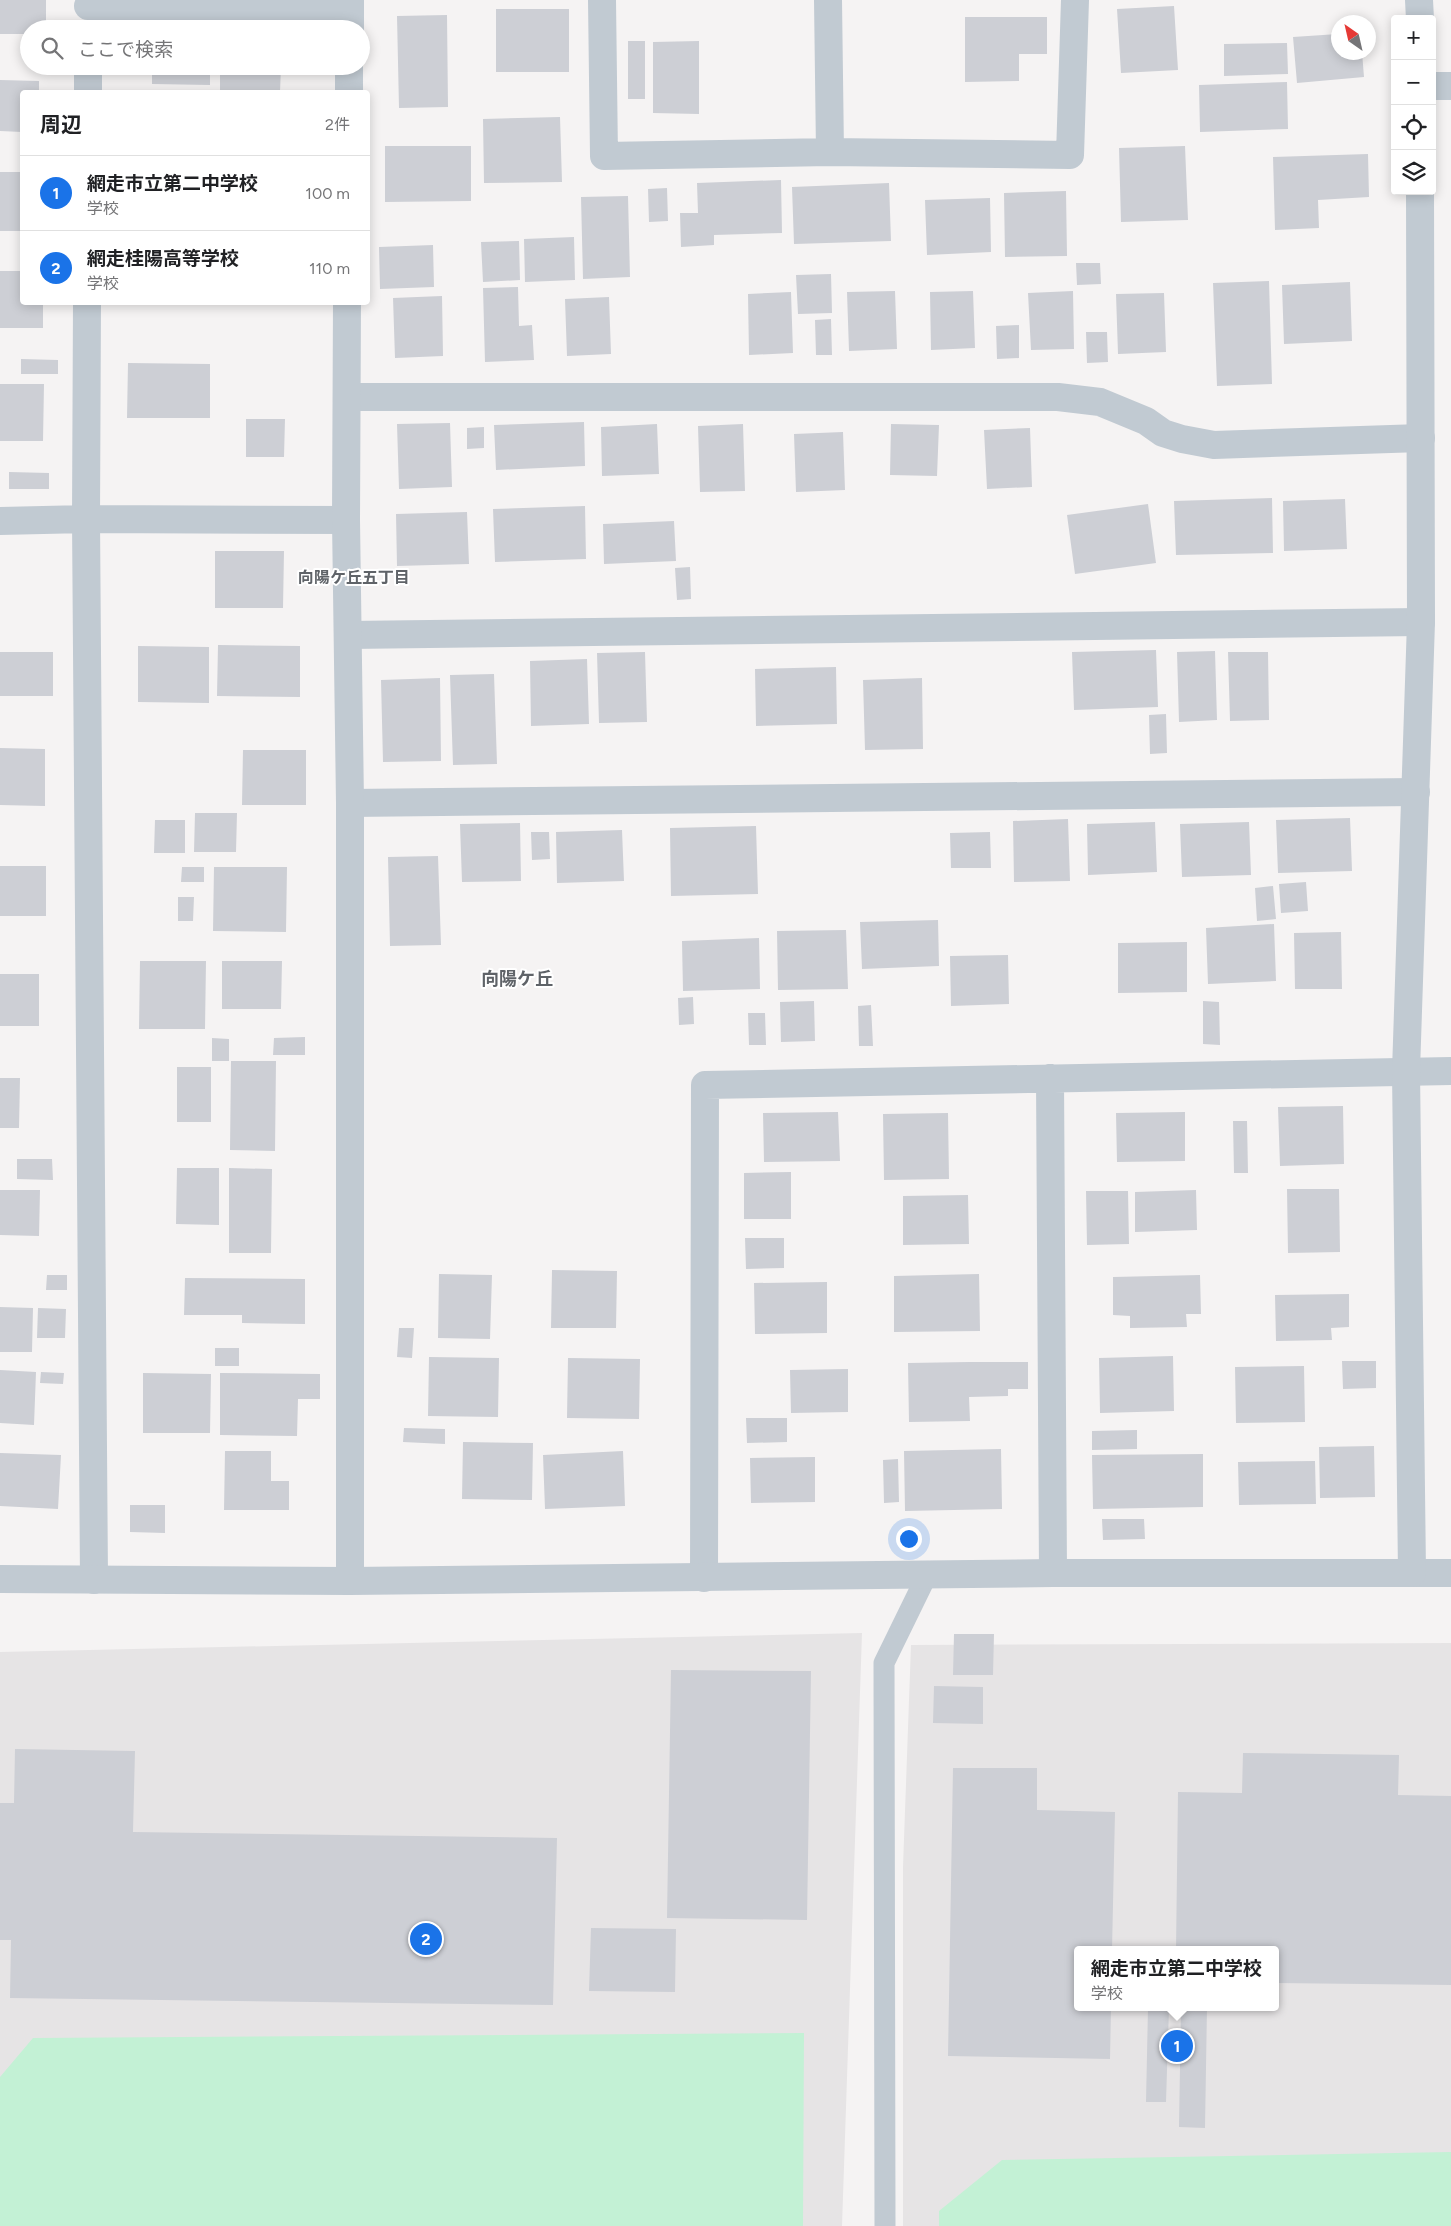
<!DOCTYPE html>
<html lang="ja">
<head>
<meta charset="utf-8">
<style>
	:root { --surface:#fff; --page:#f2f2f2; --text:#202124; --muted:#757577; --line:#e0e0e0; --accent:#1a73e8 }
	body { margin:0; font-family:Figtree,"Noto Sans JP",sans-serif; background:var(--page); color:var(--text) }
	.controls { position:absolute; right:15px; top:15px; display:grid; overflow:hidden; border-radius:5px; box-shadow:0 2px 12px #0003 }
	.controls button { width:45px; height:45px; display:grid; place-items:center; padding:0; border:0; border-bottom:1px solid var(--line); background:var(--surface); color:var(--text); font:25px sans-serif }
	.compass { position:absolute; left:1331px; top:15px; width:45px; height:45px; border-radius:50%; background:var(--surface); box-shadow:0 2px 12px #0003; rotate:326deg }
	.you { position:absolute; left:908px; top:1538px; width:18px; height:18px; margin:-12px; border:4px solid #fff; border-radius:50%; background:#1a73e8; box-shadow:0 0 0 8px #1a73e833 }
	.badge { display:grid; place-items:center; width:32px; height:32px; border-radius:50%; background:var(--accent); color:#fff; font-size:16px; font-weight:700 }
	.pin { position:absolute; translate:-50% -50%; border:2px solid #fff; box-shadow:0 1px 5px #0006 }
	.popup { position:absolute; left:1074px; top:1946px; width:205px; height:65px; box-sizing:border-box; display:grid; place-content:center; border-radius:5px; background:var(--surface); filter:drop-shadow(0 1px 4px #0005); font-size:16px; white-space:nowrap; color:var(--muted) }
	.popup b { font-size:19px; color:var(--text) }
	.popup::after { content:''; position:absolute; left:50%; top:100%; margin-left:-10px; border:10px solid transparent; border-top-color:var(--surface) }
	.list { margin:0; padding:0; list-style:none }
	h2 { display:flex; justify-content:space-between; align-items:center; height:65px; margin:0; padding:0 20px; font-size:21px }
	h2 small { font-size:16px; font-weight:400; color:var(--muted) }
	.list li { display:grid; grid-template-columns:32px 1fr auto; gap:15px; align-items:center; box-sizing:border-box; height:75px; padding:0 20px; border-top:1px solid var(--line) }
	.list b { display:block; font-size:19px; white-space:nowrap }
	.list p { margin:0; font-size:16px; white-space:nowrap; color:var(--muted) }
	.list em { font-size:16px; font-style:normal; color:var(--muted) }
	.icon { flex:none; width:28px; height:28px; fill:none; stroke:currentColor; stroke-width:2; stroke-linecap:round; stroke-linejoin:round }
	.map { position:relative; flex:none; width:1451px; height:2226px; overflow:hidden }
	.search { position:absolute; background:var(--surface); box-shadow:0 2px 12px #0003; left:20px; top:20px; width:350px; height:55px; display:flex; align-items:center; gap:12px; box-sizing:border-box; padding:0 18px; border-radius:28px; color:var(--muted); font-size:19px }
	.panel { position:absolute; background:var(--surface); box-shadow:0 2px 12px #0003; left:20px; top:90px; width:350px; height:215px; border-radius:5px }
	.map>svg:first-child { display:block }
</style>
</head>
<body>
<div class="map">
<svg width="1451" height="2226" viewBox="0 0 1451 2226">
	<rect width="100%" height="100%" fill="#f5f3f3"/>
	<path fill="#e6e4e5" fill-rule="evenodd" d="M 862,1633 L 842,2226 L 0,2226 L 0,1652 Z
		M 1451,1643 L 1451,2226 L 903,2226 L 903,1867 L 911,1645 ZM 1078,1950 L 1276,1950 L 1276,2007 L 1078,2007 Z"/>
	<path fill="#c3f1d5" d="M 804,2033 L 803,2226 L 0,2226 L 0,2077 L 33,2038 Z
		M 1451,2152 L 1451,2226 L 939,2226 L 939,2211 L 1002,2160 Z"/>
	<path fill="#cdcfd5" d="M 0,0 L 46,0 L 46,29 L 29,29 L 29,34 L 0,34 Z
		M 1174,6 L 1178,70 L 1121,73 L 1117,9 Z
		M 496,9 L 569,9 L 569,72 L 496,72 Z
		M 447,15 L 448,107 L 399,108 L 397,16 Z
		M 965,17 L 1047,17 L 1047,54 L 1019,54 L 1019,81 L 965,82 Z
		M 1338,34 L 1338,52 L 1362,52 L 1364,77 L 1297,83 L 1293,37 Z
		M 628,41 L 645,41 L 645,99 L 628,99 Z
		M 699,41 L 699,114 L 653,113 L 653,42 Z
		M 1287,43 L 1288,74 L 1224,76 L 1224,44 Z
		M 152,66 L 210,66 L 210,85 L 152,84 Z
		M 220,66 L 281,66 L 280,92 L 220,92 Z
		M 0,80 L 39,81 L 39,92 L 22,92 L 22,132 L 0,131 Z
		M 1287,82 L 1288,129 L 1200,132 L 1199,85 Z
		M 560,117 L 562,182 L 484,183 L 483,119 Z
		M 385,146 L 471,146 L 471,201 L 385,202 Z
		M 1185,146 L 1188,220 L 1121,222 L 1119,148 Z
		M 21,152 L 22,152 L 22,167 L 21,167 Z
		M 1368,154 L 1369,197 L 1318,200 L 1319,228 L 1275,230 L 1273,157 Z
		M 0,172 L 22,172 L 22,231 L 0,231 Z
		M 781,180 L 782,233 L 714,235 L 714,245 L 681,247 L 680,213 L 698,213 L 697,183 Z
		M 889,183 L 891,241 L 794,244 L 792,187 Z
		M 667,188 L 668,221 L 649,222 L 648,189 Z
		M 1066,191 L 1067,256 L 1005,257 L 1004,193 Z
		M 628,196 L 630,277 L 583,279 L 581,197 Z
		M 990,198 L 991,252 L 927,255 L 925,200 Z
		M 574,237 L 575,280 L 525,282 L 524,239 Z
		M 519,241 L 520,280 L 483,282 L 481,242 Z
		M 433,245 L 434,287 L 380,289 L 379,247 Z
		M 1076,263 L 1100,263 L 1101,284 L 1077,285 Z
		M 0,271 L 22,271 L 22,302 L 43,302 L 43,328 L 0,328 Z
		M 831,274 L 832,313 L 798,314 L 796,275 Z
		M 1269,281 L 1272,384 L 1217,386 L 1213,283 Z
		M 1350,282 L 1352,341 L 1284,344 L 1282,285 Z
		M 518,287 L 519,326 L 532,325 L 534,360 L 485,362 L 483,288 Z
		M 895,291 L 897,349 L 849,351 L 847,292 Z
		M 973,291 L 975,348 L 931,350 L 930,292 Z
		M 1073,291 L 1074,349 L 1031,350 L 1028,293 Z
		M 791,292 L 793,353 L 749,355 L 748,294 Z
		M 1164,293 L 1166,352 L 1118,354 L 1116,294 Z
		M 442,296 L 443,356 L 395,358 L 393,298 Z
		M 609,297 L 611,354 L 567,356 L 565,299 Z
		M 831,319 L 832,355 L 816,355 L 815,320 Z
		M 1019,325 L 1019,358 L 997,359 L 996,326 Z
		M 1086,332 L 1107,332 L 1108,362 L 1087,363 Z
		M 21,359 L 58,360 L 58,374 L 21,374 Z
		M 128,363 L 210,364 L 210,418 L 127,418 Z
		M 0,384 L 44,384 L 43,441 L 0,441 Z
		M 246,419 L 285,419 L 284,457 L 246,457 Z
		M 584,422 L 585,466 L 496,470 L 494,425 Z
		M 450,423 L 452,487 L 399,489 L 397,424 Z
		M 657,424 L 659,474 L 602,476 L 601,427 Z
		M 743,424 L 745,491 L 700,492 L 698,426 Z
		M 891,424 L 939,425 L 937,476 L 890,475 Z
		M 484,427 L 484,448 L 467,449 L 467,428 Z
		M 1030,428 L 1032,487 L 987,489 L 984,430 Z
		M 843,432 L 845,490 L 796,492 L 794,434 Z
		M 9,472 L 49,473 L 49,489 L 9,489 Z
		M 1272,498 L 1273,553 L 1176,555 L 1174,501 Z
		M 1345,499 L 1347,549 L 1284,551 L 1283,501 Z
		M 1148,504 L 1156,563 L 1075,574 L 1067,515 Z
		M 585,506 L 586,559 L 495,562 L 493,509 Z
		M 467,512 L 469,564 L 397,566 L 396,514 Z
		M 674,521 L 676,561 L 604,564 L 603,524 Z
		M 215,551 L 284,551 L 283,608 L 215,608 Z
		M 690,567 L 691,599 L 677,600 L 675,568 Z
		M 218,645 L 300,646 L 300,697 L 217,696 Z
		M 138,646 L 209,647 L 209,703 L 138,702 Z
		M 1156,650 L 1158,707 L 1074,710 L 1072,652 Z
		M 1215,651 L 1217,720 L 1179,722 L 1177,652 Z
		M 0,652 L 53,652 L 53,696 L 0,696 Z
		M 645,652 L 647,722 L 599,723 L 597,653 Z
		M 1228,652 L 1268,652 L 1269,720 L 1230,721 Z
		M 587,659 L 589,724 L 531,726 L 530,661 Z
		M 836,667 L 837,724 L 756,726 L 755,669 Z
		M 494,674 L 497,764 L 453,765 L 450,675 Z
		M 440,678 L 441,761 L 383,762 L 381,680 Z
		M 922,678 L 923,749 L 865,750 L 863,680 Z
		M 1166,714 L 1167,753 L 1150,754 L 1149,715 Z
		M 0,748 L 45,749 L 45,806 L 0,805 Z
		M 243,750 L 306,750 L 306,805 L 242,805 Z
		M 195,813 L 237,813 L 236,852 L 194,852 Z
		M 1350,818 L 1352,871 L 1278,873 L 1276,820 Z
		M 1068,819 L 1070,881 L 1014,882 L 1013,821 Z
		M 155,820 L 185,820 L 185,853 L 154,853 Z
		M 1155,822 L 1157,872 L 1088,875 L 1087,824 Z
		M 1249,822 L 1251,875 L 1182,877 L 1180,824 Z
		M 520,823 L 521,881 L 462,882 L 460,824 Z
		M 756,826 L 758,894 L 671,896 L 670,828 Z
		M 622,830 L 624,881 L 557,883 L 556,832 Z
		M 531,832 L 549,832 L 550,859 L 532,860 Z
		M 990,832 L 991,868 L 951,868 L 950,833 Z
		M 438,856 L 441,945 L 390,946 L 388,857 Z
		M 0,866 L 46,866 L 46,916 L 0,916 Z
		M 182,867 L 204,867 L 204,882 L 181,882 Z
		M 214,867 L 287,867 L 286,932 L 213,931 Z
		M 1306,882 L 1308,911 L 1281,913 L 1279,884 Z
		M 1273,886 L 1276,919 L 1257,921 L 1255,888 Z
		M 178,897 L 194,897 L 193,921 L 178,921 Z
		M 938,920 L 939,966 L 862,969 L 860,922 Z
		M 1274,924 L 1276,981 L 1208,984 L 1206,928 Z
		M 846,930 L 848,989 L 778,990 L 777,931 Z
		M 1341,932 L 1342,989 L 1295,989 L 1294,933 Z
		M 759,938 L 760,989 L 683,991 L 682,941 Z
		M 1187,942 L 1187,992 L 1118,993 L 1118,943 Z
		M 1008,955 L 1009,1004 L 951,1006 L 950,956 Z
		M 140,961 L 206,961 L 205,1029 L 139,1029 Z
		M 222,961 L 282,961 L 281,1009 L 222,1009 Z
		M 0,974 L 39,974 L 39,1026 L 0,1026 Z
		M 693,997 L 694,1024 L 679,1025 L 678,998 Z
		M 814,1001 L 815,1041 L 781,1042 L 780,1002 Z
		M 1203,1001 L 1219,1002 L 1220,1045 L 1203,1044 Z
		M 871,1005 L 873,1046 L 859,1046 L 858,1006 Z
		M 748,1013 L 765,1013 L 766,1045 L 749,1045 Z
		M 305,1037 L 305,1055 L 273,1055 L 274,1038 Z
		M 212,1038 L 229,1039 L 229,1061 L 212,1061 Z
		M 231,1061 L 276,1061 L 275,1151 L 230,1150 Z
		M 177,1067 L 211,1067 L 211,1122 L 177,1122 Z
		M 0,1078 L 20,1078 L 19,1128 L 0,1128 Z
		M 1343,1106 L 1344,1164 L 1280,1166 L 1278,1107 Z
		M 838,1112 L 840,1161 L 764,1162 L 763,1113 Z
		M 1185,1112 L 1185,1161 L 1117,1162 L 1116,1113 Z
		M 948,1113 L 949,1179 L 884,1180 L 883,1114 Z
		M 1233,1121 L 1247,1121 L 1248,1173 L 1234,1173 Z
		M 17,1159 L 52,1159 L 53,1180 L 17,1179 Z
		M 177,1168 L 219,1168 L 219,1225 L 176,1224 Z
		M 229,1168 L 272,1169 L 271,1253 L 229,1253 Z
		M 791,1172 L 791,1219 L 744,1219 L 744,1173 Z
		M 1287,1189 L 1339,1189 L 1340,1252 L 1288,1253 Z
		M 0,1190 L 40,1190 L 39,1236 L 0,1235 Z
		M 1196,1190 L 1197,1230 L 1135,1232 L 1135,1192 Z
		M 1086,1191 L 1128,1191 L 1129,1244 L 1087,1245 Z
		M 968,1195 L 969,1244 L 903,1245 L 903,1196 Z
		M 745,1238 L 784,1238 L 784,1268 L 746,1269 Z
		M 552,1270 L 617,1271 L 616,1328 L 551,1328 Z
		M 439,1274 L 492,1275 L 490,1339 L 438,1338 Z
		M 979,1274 L 980,1331 L 894,1332 L 894,1276 Z
		M 47,1275 L 67,1275 L 67,1290 L 46,1290 Z
		M 1200,1275 L 1201,1314 L 1186,1314 L 1187,1327 L 1130,1328 L 1130,1316 L 1113,1315 L 1113,1277 Z
		M 185,1278 L 305,1279 L 305,1324 L 242,1323 L 242,1315 L 184,1315 Z
		M 827,1282 L 827,1333 L 755,1334 L 754,1283 Z
		M 1349,1294 L 1349,1327 L 1331,1328 L 1332,1340 L 1276,1341 L 1275,1295 Z
		M 0,1307 L 33,1308 L 32,1352 L 0,1352 Z
		M 38,1308 L 66,1309 L 65,1338 L 37,1338 Z
		M 399,1328 L 414,1328 L 412,1358 L 397,1357 Z
		M 215,1348 L 239,1348 L 239,1366 L 215,1366 Z
		M 1173,1356 L 1174,1411 L 1100,1413 L 1099,1358 Z
		M 429,1357 L 499,1358 L 498,1417 L 428,1416 Z
		M 568,1358 L 640,1359 L 639,1419 L 567,1418 Z
		M 1342,1361 L 1376,1361 L 1376,1388 L 1343,1389 Z
		M 969,1362 L 1028,1362 L 1028,1389 L 1008,1389 L 1008,1396 L 969,1397 L 970,1421 L 909,1422 L 908,1363 Z
		M 1304,1366 L 1305,1422 L 1236,1423 L 1235,1367 Z
		M 848,1369 L 848,1412 L 791,1413 L 790,1370 Z
		M 0,1370 L 36,1372 L 34,1425 L 0,1423 Z
		M 41,1372 L 64,1373 L 63,1384 L 40,1383 Z
		M 143,1373 L 211,1374 L 210,1433 L 143,1433 Z
		M 220,1373 L 320,1374 L 320,1399 L 298,1399 L 297,1436 L 220,1435 Z
		M 746,1418 L 787,1418 L 787,1442 L 747,1443 Z
		M 404,1428 L 445,1429 L 445,1444 L 403,1442 Z
		M 1137,1430 L 1137,1449 L 1092,1450 L 1092,1431 Z
		M 463,1442 L 533,1443 L 532,1500 L 462,1499 Z
		M 1374,1446 L 1375,1497 L 1320,1498 L 1319,1447 Z
		M 1001,1449 L 1002,1509 L 905,1511 L 904,1451 Z
		M 225,1451 L 271,1451 L 271,1481 L 289,1481 L 289,1510 L 224,1510 Z
		M 623,1451 L 625,1506 L 545,1509 L 543,1455 Z
		M 0,1453 L 61,1455 L 58,1509 L 0,1506 Z
		M 1203,1454 L 1203,1507 L 1093,1509 L 1092,1455 Z
		M 815,1457 L 815,1502 L 751,1503 L 750,1458 Z
		M 898,1459 L 899,1502 L 884,1503 L 883,1460 Z
		M 1315,1461 L 1316,1504 L 1239,1505 L 1238,1462 Z
		M 130,1505 L 165,1505 L 165,1533 L 130,1532 Z
		M 1102,1519 L 1144,1519 L 1145,1539 L 1103,1540 Z
		M 954,1634 L 994,1634 L 993,1675 L 953,1675 Z
		M 671,1670 L 811,1671 L 807,1920 L 667,1918 Z
		M 934,1686 L 983,1687 L 983,1724 L 933,1723 Z
		M 15,1749 L 135,1751 L 133,1832 L 557,1838 L 553,2005 L 10,1998 L 11,1940 L 0,1940 L 0,1803 L 14,1803 Z
		M 1243,1753 L 1399,1755 L 1398,1795 L 1451,1796 L 1451,1985 L 1276,1983 L 1276,1950 L 1176,1950 L 1178,1792 L 1242,1793 Z
		M 953,1768 L 1037,1768 L 1037,1810 L 1115,1812 L 1112,1950 L 1078,1950 L 1078,2007 L 1111,2007 L 1110,2059 L 948,2056 Z
		M 591,1928 L 676,1929 L 675,1992 L 589,1991 Z
		M 1181,2007 L 1207,2007 L 1205,2128 L 1179,2127 Z
		M 1148,2008 L 1169,2008 L 1166,2102 L 1146,2102 Z"/>
	<g fill="none" stroke-linecap="round" stroke-linejoin="round">
		<path stroke="#c1cad2" stroke-width="21" d="M 885,2226 L 884,1663 L 927,1575"/>
		<path stroke="#c1cad2" stroke-width="28" d="M 602,0 L 604,156 L 830,152 L 1070,155 L 1075,0
			M 828,0 L 830,152
			M 88,6 L 350,12
			M 1432,86 L 1451,86
			M 88,92 L 88,66
			M 87,302 L 86,519 L 94,1580
			M 347,397 L 1058,397 L 1100,402 L 1146,421 L 1163,433 L 1182,439 L 1214,445 L 1421,438
			M 0,521 L 86,519 L 346,520
			M 349,635 L 1421,622
			M 350,803 L 1416,792
			M 1050,1078 L 1053,1573
			M 1412,1573 L 1451,1573
			M 704,1578 L 705,1085 L 1451,1071"/>
		<path stroke="#c1cad2" stroke-width="28" d="M 350,0 L 350,29
			M 1419,0 L 1420,19
			M 349,92 L 349,66
			M 347,302 L 346,520 L 350,803 L 350,1581
			M 0,1579 L 350,1581 L 1053,1573 L 1412,1573 L 1406,1071 L 1421,622 L 1420,191"/>
	</g>
	<g text-anchor="middle" stroke-width="4" stroke-linejoin="round" paint-order="stroke">
		<g font-size="16" font-weight="bold" fill="#5f6368" stroke="#fff">
			<text x="354" y="583">向陽ケ丘五丁目</text>
		</g>
		<g font-size="18" font-weight="bold" fill="#5f6368" stroke="#fff">
			<text x="517" y="985">向陽ケ丘</text>
		</g>
	</g>
</svg>
<div class="controls">
<button>+</button>
<button>−</button>
<button><svg class="icon" aria-label="locate" viewBox="0 0 24 24"><circle cx="12" cy="12" r="6"/><path d="M12 2v4M12 18v4M2 12h4M18 12h4"/></svg></button>
<button><svg class="icon" aria-label="layers" viewBox="0 0 24 24"><path d="M12 4l9 5-9 5-9-5zM3 14l9 5 9-5"/></svg></button>
</div>
<svg class="compass" viewBox="-18 -18 36 36"><path d="M0-13l5 13h-10z" fill="#e53935"/><path d="M0 13l5-13h-10z" fill="#757577"/></svg>
<div class="you"></div>
<div class="pin badge" style="left:1177px;top:2046px">1</div>
<div class="popup"><b>網走市立第二中学校</b>学校</div>
<div class="pin badge" style="left:426px;top:1939px">2</div>
<div class="search"><svg class="icon" aria-label="search" viewBox="0 0 24 24"><circle cx="10" cy="10" r="6"/><path d="M15 15l6 6"/></svg>ここで検索</div>
<section class="panel">
<h2>周辺<small>2件</small></h2>
<ul class="list">
<li><span class="badge">1</span><div><b>網走市立第二中学校</b><p>学校</p></div><em>100 m</em></li>
<li><span class="badge">2</span><div><b>網走桂陽高等学校</b><p>学校</p></div><em>110 m</em></li>
</ul>
</section>
</div>
</body>
</html>
